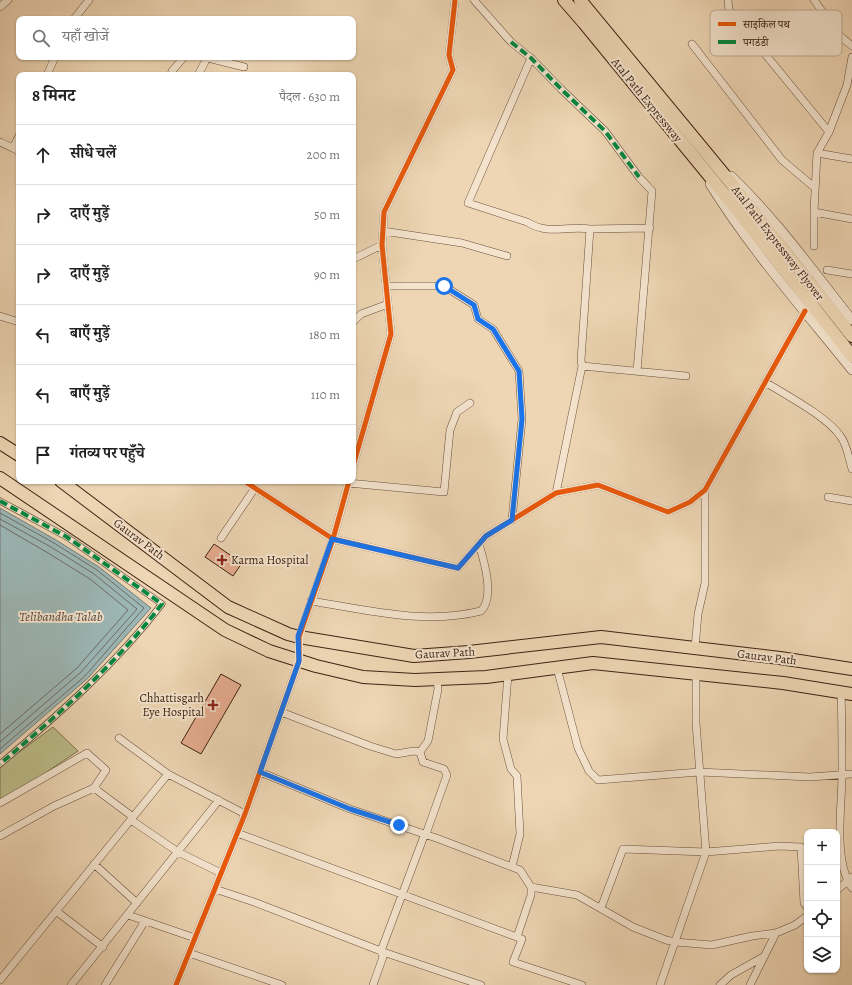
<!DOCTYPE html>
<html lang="hi">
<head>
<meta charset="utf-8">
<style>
	:root { --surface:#fff; --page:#f2f2f2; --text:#222; --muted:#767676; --line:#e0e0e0 }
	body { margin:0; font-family:Alegreya,"Noto Serif Devanagari",serif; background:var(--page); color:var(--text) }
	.controls { position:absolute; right:12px; bottom:12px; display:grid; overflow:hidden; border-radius:8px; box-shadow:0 1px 3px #0004 }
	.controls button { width:36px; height:36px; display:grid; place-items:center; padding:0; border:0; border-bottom:1px solid var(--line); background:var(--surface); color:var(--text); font:20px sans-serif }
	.stop { position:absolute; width:12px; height:12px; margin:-9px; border:3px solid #1a73e8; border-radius:50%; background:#fff }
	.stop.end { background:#1a73e8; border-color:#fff; box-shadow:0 1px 4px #0008 }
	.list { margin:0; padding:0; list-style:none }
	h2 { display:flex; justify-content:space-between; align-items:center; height:52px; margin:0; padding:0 16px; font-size:17px }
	h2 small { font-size:13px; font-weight:400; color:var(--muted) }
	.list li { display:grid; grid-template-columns:26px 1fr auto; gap:12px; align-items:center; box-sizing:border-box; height:60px; padding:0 16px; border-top:1px solid var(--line) }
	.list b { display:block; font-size:15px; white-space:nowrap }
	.list em { font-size:13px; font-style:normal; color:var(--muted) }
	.icon { flex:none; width:22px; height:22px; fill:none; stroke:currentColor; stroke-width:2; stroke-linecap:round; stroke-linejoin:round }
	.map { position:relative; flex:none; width:852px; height:985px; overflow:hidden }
	.search { position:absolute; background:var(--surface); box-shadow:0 1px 3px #0004; left:16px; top:16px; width:340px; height:44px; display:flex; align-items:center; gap:10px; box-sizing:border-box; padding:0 14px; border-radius:8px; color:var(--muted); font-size:15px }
	.panel { position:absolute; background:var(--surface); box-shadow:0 1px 3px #0004; left:16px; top:72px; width:340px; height:412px; border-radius:8px }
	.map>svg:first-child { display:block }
</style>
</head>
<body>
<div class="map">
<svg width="852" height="985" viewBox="0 0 852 985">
	<rect width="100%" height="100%" fill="#eed6b4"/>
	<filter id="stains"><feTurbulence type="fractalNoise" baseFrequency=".005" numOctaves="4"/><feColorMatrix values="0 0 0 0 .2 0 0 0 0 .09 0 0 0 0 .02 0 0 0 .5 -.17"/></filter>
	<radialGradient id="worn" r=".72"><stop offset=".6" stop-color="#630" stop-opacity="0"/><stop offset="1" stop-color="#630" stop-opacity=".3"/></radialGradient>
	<path fill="#bcbd8a" stroke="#7e704e" d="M 53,727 L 78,751 L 17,792 L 0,801 L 0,766 Z"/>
	<path fill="#9cb7b6" stroke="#777b75" d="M 0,508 L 56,540 L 99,567 L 151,608 L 88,678 L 0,754 Z"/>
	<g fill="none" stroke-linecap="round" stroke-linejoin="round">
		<path stroke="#6e6c64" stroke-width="1" d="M 0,513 L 54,543 L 97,570 L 144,608 L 85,676 L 0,749
			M 0,519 L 51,547 L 94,574 L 137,609 L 81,672 L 0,742
			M 0,525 L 48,553 L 90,579 L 128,610 L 77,668 L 0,734"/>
	</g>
	<path fill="#e7ae91" stroke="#3f2213" d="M 214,544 L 242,563 L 233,576 L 205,557 Z
		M 221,674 L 241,685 L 201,754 L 181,743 Z"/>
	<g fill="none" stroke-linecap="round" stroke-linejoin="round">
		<g stroke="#6b4f3b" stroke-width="7">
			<path id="pedestrian" d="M 0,501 L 67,537 L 162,604 C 116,664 58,715 0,764"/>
		</g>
		<g stroke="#6b4f3b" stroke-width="8">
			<path id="minor" d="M 474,0 L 511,42 L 531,58 L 561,89 L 605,131 L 639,177 L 652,191 L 637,371
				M 728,0 L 729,10 L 829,132 L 817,153 L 814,212 L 814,246
				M 814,0 L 840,36 L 852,46
				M 0,7 L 8,0
				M 74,19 L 89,0
				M 692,44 L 782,160 L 815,188
				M 204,57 L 244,67
				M 531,58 L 468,203 L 527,222 C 549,236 567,225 590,229 L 650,228
				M 47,75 L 55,57
				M 171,75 L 172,71 L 184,57
				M 198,75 L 207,58
				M 829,132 L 847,85 L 852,57
				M 0,142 L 19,151
				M 13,148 L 19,136
				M 817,153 L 852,159
				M 814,212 L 852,219
				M 383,231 L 462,243 L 507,256
				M 353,259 L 382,245
				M 827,270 L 852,274
				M 386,286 L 444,286 L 474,305 L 478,319 L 493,329 L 519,371 L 522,419 L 512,520
				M 0,316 L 19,322
				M 353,322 L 361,314 L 388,304
				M 582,366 L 686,376
				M 765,382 C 786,395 828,417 841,437 C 847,445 849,459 852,469
				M 353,466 L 391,334 L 382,245 L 384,212 L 453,70 L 449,55 L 455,0
				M 244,481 L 333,539 L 458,568 L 486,536 L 556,493 L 598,485 L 668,512 L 690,502 L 705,490 L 805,311
				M 348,483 L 444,492 L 450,430 L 457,412 L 470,403
				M 556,493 L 582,366 L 581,360 L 590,229
				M 828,497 L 852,501
				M 221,538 L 255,488
				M 311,601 C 367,610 425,625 481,611 C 495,597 484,561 479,544
				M 695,648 L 698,614 L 705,583 L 705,490
				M 557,668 L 578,748 L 589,771 L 598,780 L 699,772 L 810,777 L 852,774
				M 508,674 L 503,739 L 511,769 L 517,776 L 520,834 L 512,867
				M 841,692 C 842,719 842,747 842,774 C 842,807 833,861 852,888
				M 281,712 L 370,746 L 396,754 L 414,751 L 420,752 L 423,762 L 444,769 L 447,775 L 426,834 L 424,836 L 381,951 L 383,957 L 373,985
				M 119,738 L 168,774 L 245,814
				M 420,752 L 428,741 L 438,689 L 437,679
				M 260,772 L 350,809 L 439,839 L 520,870 L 531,887 L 531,895 L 517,937
				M 0,803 L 87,753 L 106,770 L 94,788
				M 131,820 L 178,852 L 221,873
				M 237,833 L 522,939 L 513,962 L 582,985
				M 0,836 L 54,806 L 94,788 L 133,817
				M 94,864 L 137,903
				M 531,887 L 577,895 L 633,927 L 666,940 L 675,942 L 712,945 L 752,936 L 776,933 L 795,925 L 807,916
				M 215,889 L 254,902 L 386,953 L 481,985
				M 837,890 L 852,877
				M 601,908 L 623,849 L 706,852 L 779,846 L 801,847 L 804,903 L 807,907
				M 56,911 L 103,947
				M 128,915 L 195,938
				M 189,953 L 282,985
				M 0,980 L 168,774
				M 71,985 L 219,800
				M 105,985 L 145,921
				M 176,985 L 245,814 L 299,661 L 299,637 L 333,539 L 349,481
				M 660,985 L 706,852 L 696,723 L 696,674
				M 720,985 L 731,975 L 763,957
				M 750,985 L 776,933"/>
		</g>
		<g stroke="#6b4f3b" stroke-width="10">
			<path id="tertiary" d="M 731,176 C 777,220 813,271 852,320
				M 710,184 C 751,250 803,309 852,370"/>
		</g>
		<g stroke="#3f2213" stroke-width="14">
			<path id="primary" d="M 0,443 L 19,455
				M 0,478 L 225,630 L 269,651 L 316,666 L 363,677 L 415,680 L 486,677 L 593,663 L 783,683 L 852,694
				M 61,481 L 228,607 L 288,634 L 299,637 L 414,656 L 469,652 L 601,637 L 780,658 L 852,669"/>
		</g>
		<g stroke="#3f2213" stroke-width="14">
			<path id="trunk" d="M 564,0 L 584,23 L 730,201 L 852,356
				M 580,0 L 731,183 L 852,336"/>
		</g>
		<use href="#pedestrian" stroke="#f4e4ce" stroke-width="5.5"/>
		<use href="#minor" stroke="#f4e4ce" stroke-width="7"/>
		<use href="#tertiary" stroke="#f4e4ce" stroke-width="9"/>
		<use href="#primary" stroke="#eed6b4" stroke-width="12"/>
		<use href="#trunk" stroke="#eed6b4" stroke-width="12"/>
		<path stroke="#00873e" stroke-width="4" stroke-dasharray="8 4" stroke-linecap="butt" d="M 511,42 L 531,58 L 561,89 L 605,131 L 639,177
			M 0,501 L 67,537 L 162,604 C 116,664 58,715 0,764"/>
		<g stroke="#f4e4ce" stroke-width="8">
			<path id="cycleway" d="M 353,466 L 391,334 L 382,245 L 384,212 L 453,70 L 449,55 L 455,0
				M 244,481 L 333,539 L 458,568 L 486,536 L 556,493 L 598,485 L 668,512 L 690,502 L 705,490 L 805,311
				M 176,985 L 245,814 L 299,661 L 299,637 L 333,539 L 349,481"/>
		</g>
		<use href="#cycleway" stroke="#e8590c" stroke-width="5"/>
	</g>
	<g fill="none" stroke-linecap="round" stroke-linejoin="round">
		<path stroke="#1a73e8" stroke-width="5" d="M 399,825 L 350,809 L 260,772 L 299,661 L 298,636 L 332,539 L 458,568 L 486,536 L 512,520 L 522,419 L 519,371 L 493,329 L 478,319 L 474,305 L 444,286"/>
	</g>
	<g fill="#8f2418" stroke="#f4e4ce" stroke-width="1.5">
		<path d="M220 554h4v4h4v4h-4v4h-4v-4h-4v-4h4z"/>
		<path d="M211 699h4v4h4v4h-4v4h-4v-4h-4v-4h4z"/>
	</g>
	<g text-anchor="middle" stroke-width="4" stroke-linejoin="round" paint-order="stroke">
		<g font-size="12" fill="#3f2213" stroke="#f4e4ce">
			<text transform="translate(647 100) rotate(51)" y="4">Atal Path Expressway</text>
			<text transform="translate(778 243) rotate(52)" y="4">Atal Path Expressway Flyover</text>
			<text transform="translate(139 539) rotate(37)" y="4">Gaurav Path</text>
			<text transform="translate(445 653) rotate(-3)" y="4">Gaurav Path</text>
			<text transform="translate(767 657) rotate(7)" y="4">Gaurav Path</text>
		</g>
		<g font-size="12" fill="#3f2213" stroke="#f4e4ce" text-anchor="start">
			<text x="231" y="564">Karma Hospital</text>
			<text x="204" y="702" text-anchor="end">Chhattisgarh<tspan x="204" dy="14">Eye Hospital</tspan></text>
		</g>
		<g font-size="13" font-style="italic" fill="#56473c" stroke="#f4e4ce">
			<text x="61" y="621">Telibandha Talab</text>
		</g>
	</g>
	<rect x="710" y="10" width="132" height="46" rx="6" fill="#f4e4ce" stroke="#beaa96" stroke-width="1"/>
	<rect x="718" y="22" width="18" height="4" fill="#e8590c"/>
	<rect x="718" y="40" width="18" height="4" fill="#00873e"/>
	<g font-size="11" fill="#3f2213">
		<text x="743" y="28">साइकिल पथ</text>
		<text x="743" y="46">पगडंडी</text>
	</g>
	<rect width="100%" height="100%" filter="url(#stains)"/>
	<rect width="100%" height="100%" fill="url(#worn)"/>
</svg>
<div class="controls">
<button>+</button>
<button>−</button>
<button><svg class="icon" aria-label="locate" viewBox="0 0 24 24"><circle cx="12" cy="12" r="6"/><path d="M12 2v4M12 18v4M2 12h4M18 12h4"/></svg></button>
<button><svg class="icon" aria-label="layers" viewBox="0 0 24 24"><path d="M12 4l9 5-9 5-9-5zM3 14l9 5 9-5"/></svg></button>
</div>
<div class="stop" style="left:444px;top:286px"></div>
<div class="stop end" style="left:399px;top:825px"></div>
<div class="search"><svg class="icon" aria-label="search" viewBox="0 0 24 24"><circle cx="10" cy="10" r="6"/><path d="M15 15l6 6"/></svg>यहाँ खोजें</div>
<section class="panel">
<h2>8 मिनट<small>पैदल · 630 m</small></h2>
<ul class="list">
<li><svg class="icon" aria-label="ahead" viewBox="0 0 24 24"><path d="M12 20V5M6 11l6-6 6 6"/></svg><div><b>सीधे चलें</b></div><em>200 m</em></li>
<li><svg class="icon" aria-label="right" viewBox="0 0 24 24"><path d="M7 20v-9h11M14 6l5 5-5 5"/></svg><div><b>दाएँ मुड़ें</b></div><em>50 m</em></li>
<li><svg class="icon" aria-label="right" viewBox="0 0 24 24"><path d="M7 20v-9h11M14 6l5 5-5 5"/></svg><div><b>दाएँ मुड़ें</b></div><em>90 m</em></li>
<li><svg class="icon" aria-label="left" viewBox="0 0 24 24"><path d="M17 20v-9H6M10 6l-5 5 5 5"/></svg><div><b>बाएँ मुड़ें</b></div><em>180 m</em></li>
<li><svg class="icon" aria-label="left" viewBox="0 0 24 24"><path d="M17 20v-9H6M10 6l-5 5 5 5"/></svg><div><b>बाएँ मुड़ें</b></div><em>110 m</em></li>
<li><svg class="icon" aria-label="arrive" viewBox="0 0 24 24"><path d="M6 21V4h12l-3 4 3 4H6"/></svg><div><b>गंतव्य पर पहुँचे</b></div></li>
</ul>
</section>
</div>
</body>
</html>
